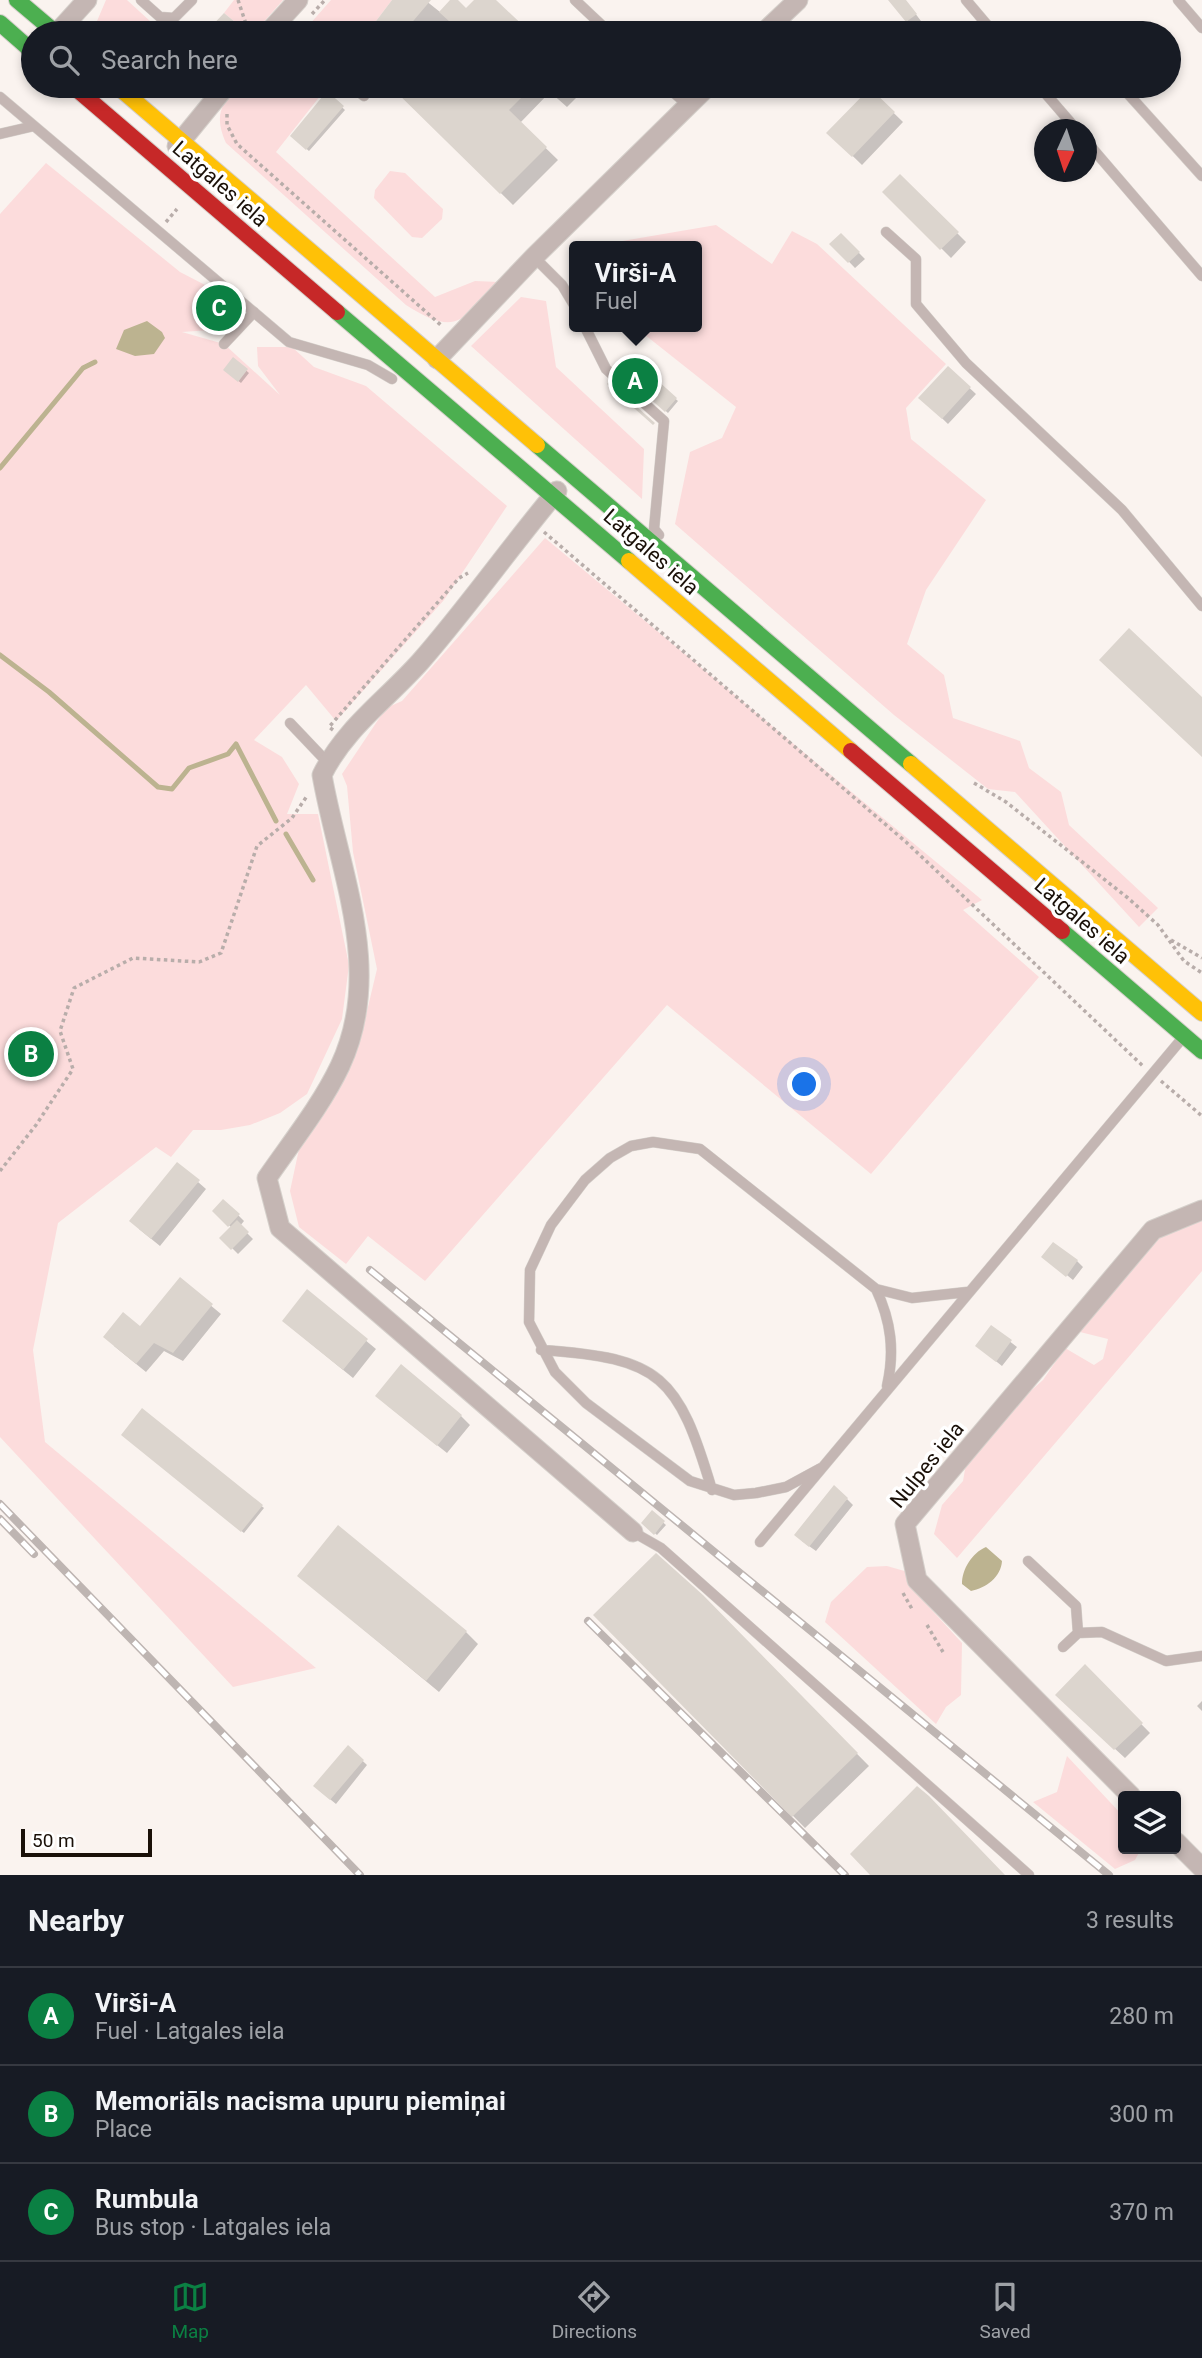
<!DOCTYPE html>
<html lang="en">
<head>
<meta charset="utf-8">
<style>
	:root { --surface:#171b24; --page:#20242c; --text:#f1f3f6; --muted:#9ea1a6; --line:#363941; --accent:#0b8043 }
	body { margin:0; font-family:Roboto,sans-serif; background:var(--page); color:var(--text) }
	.controls { position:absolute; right:21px; bottom:21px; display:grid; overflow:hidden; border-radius:7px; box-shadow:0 4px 10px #0003 }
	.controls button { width:63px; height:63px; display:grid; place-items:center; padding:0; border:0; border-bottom:2px solid var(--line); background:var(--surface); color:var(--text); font:35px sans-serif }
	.compass { position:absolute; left:1034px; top:119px; width:63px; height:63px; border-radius:50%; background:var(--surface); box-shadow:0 4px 10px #0003; rotate:183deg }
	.scale { position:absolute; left:21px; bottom:18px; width:131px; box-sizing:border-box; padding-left:7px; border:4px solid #1a1008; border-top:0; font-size:19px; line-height:24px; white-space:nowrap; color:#1a1008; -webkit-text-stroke:5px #fff; paint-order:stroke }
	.you { position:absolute; left:805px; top:1085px; width:24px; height:24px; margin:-18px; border:5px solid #fff; border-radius:50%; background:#1a73e8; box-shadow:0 0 0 10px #1a73e833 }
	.badge { display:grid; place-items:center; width:46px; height:46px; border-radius:50%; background:var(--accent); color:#fff; font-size:23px; font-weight:700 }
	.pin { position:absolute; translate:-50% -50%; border:4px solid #fff; box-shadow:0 2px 7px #0006 }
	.popup { position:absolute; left:569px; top:241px; width:133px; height:91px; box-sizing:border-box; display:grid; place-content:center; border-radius:7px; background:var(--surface); filter:drop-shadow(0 2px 5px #0005); font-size:23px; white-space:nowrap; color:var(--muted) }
	.popup b { font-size:26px; color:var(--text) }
	.popup::after { content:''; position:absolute; left:50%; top:100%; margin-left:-14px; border:14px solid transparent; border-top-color:var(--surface) }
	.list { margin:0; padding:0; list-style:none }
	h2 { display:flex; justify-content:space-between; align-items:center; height:91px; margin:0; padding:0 28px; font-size:30px }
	h2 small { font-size:23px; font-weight:400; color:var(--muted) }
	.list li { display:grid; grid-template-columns:46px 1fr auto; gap:21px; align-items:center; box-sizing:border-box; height:98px; padding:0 28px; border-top:2px solid var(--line) }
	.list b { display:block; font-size:26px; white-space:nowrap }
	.list p { margin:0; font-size:23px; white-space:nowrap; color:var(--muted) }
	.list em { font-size:23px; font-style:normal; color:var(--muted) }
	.icon { flex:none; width:38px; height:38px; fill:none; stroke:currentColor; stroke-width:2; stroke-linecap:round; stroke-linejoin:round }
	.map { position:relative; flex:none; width:1202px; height:1875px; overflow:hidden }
	.search { position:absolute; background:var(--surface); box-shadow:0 4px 10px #0003; left:21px; right:21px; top:21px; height:77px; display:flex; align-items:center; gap:18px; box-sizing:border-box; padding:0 24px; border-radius:38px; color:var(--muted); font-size:26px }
	.sheet { height:385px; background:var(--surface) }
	nav { display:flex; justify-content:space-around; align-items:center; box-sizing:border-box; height:98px; border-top:2px solid var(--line); background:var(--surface); font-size:19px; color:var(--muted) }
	nav a { display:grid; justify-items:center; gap:4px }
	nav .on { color:var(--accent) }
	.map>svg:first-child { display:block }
</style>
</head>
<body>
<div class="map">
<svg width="1202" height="1875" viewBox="0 0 1202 1875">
	<rect width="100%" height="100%" fill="#faf3ef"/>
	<path fill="#fcdcdc" d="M 106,0 L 127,0 L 163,33 L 100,33 L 97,21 Z
		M 234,0 L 283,0 L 254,33 L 225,33 L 235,22 L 224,13 Z
		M 331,0 L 392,0 L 367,33 L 361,29 L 357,33 L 311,33 L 309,25 Z
		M 161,86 L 207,86 C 191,94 176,97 161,86 Z
		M 237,86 L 317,86 L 324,91 L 276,152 L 435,297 L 475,281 L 499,282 C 462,320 458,338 406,305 L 226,143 C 215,118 219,106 237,86 Z
		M 46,163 L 180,272 L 234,300 L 225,329 L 182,332 L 224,344 L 280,395 L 258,366 L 257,347 L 292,347 L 314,367 L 366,386 L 507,506 L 444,600 L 336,721 L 306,685 L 254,740 L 282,757 L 299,784 L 287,814 L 318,814 L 349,965 L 342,1019 L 307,1094 L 280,1113 L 250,1125 L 221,1130 L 193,1130 L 171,1157 L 156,1147 L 58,1223 L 33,1350 L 45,1442 L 316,1668 L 233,1687 L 0,1437 L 0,214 Z
		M 390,171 L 405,173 L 443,209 L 442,219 L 422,238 L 412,237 L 374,198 L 375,190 Z
		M 716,225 L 772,264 L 792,231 L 817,244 L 946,364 L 906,408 L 911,439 L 986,500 L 926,590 L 907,644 L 944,675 L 953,718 L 1020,741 L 1029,768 L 1061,792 L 1069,825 L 1158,908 L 1139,927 L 1015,792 L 988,789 L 894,715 L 675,524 L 690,452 L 722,438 L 736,407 L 635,327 L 696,327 L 696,246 L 593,246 Z
		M 521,297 L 546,301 L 556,367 L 644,449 L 642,499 L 471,346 Z
		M 545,538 L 982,900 L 963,910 L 1039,977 L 871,1174 L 667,1005 L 425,1281 L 368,1236 L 346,1264 L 299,1227 L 290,1191 L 299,1149 L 363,1028 L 377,969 L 353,852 L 347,786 L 342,774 L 386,708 L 402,701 Z
		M 1202,1218 L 1202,1271 L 957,1558 L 934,1534 L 942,1505 L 963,1481 L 967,1458 L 1018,1402 L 1043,1380 L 1065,1348 L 1094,1365 L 1103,1359 L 1108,1339 L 1080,1332 L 1083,1319 L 1160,1232 Z
		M 887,1566 L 908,1572 L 919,1596 L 962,1643 L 961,1695 L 946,1707 L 936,1724 L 825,1622 L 831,1602 L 867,1567 Z
		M 1067,1756 L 1123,1816 L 1123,1849 L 1141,1849 L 1135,1860 L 1115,1869 L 1033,1802 L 1057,1792 Z"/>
	<path fill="#bcb390" d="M 147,321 L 162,332 L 165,338 L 154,354 L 135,356 L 116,349 L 124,330 Z
		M 986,1547 L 1002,1561 C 1001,1577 986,1588 971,1591 L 962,1584 C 962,1569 972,1553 986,1547 Z"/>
	<path fill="#0003" d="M 394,0 L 425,0 L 440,12 L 452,0 L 466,11 L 476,0 L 494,0 L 529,33 L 391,33 L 379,20 Z
		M 890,0 L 905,0 L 921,21 L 913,27 Z
		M 234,23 L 239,29 L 235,33 L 199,33 L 205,26 L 210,29 Z
		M 392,86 L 584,86 L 586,88 L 567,107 L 550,92 L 520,123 L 558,160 L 513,205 Z
		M 870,90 L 903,122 L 862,165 L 829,133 Z
		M 327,94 L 345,110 L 309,151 L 292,136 Z
		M 900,176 L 966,242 L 951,258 L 885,192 Z
		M 841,235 L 865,259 L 855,268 L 832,244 Z
		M 234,360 L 249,373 L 241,383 L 225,370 Z
		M 948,368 L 976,394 L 948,424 L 921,398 Z
		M 622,371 L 637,383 L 646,373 L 678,401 L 668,413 Z
		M 198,1182 L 206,1189 L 160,1246 L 139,1229 Z
		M 224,1201 L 244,1221 L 240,1226 L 253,1239 L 238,1254 L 222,1238 L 232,1228 L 214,1211 Z
		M 1047,1259 L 1077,1261 L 1083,1267 L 1073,1280 Z
		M 180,1280 L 221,1314 L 183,1361 L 164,1351 L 146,1372 L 114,1346 L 140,1329 Z
		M 307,1292 L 376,1349 L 353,1378 L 293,1329 Z
		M 991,1327 L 1017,1347 L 1002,1366 L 983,1351 Z
		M 387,1405 L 461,1416 L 470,1425 L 447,1453 Z
		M 143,1410 L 264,1508 L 244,1533 L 123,1435 Z
		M 847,1499 L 853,1505 L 816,1551 L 802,1541 Z
		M 652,1513 L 666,1525 L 657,1535 L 644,1523 Z
		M 299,1576 L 466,1632 L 478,1644 L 439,1692 Z
		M 702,1597 L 869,1766 L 805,1828 L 595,1615 Z
		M 1085,1667 L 1150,1733 L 1125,1758 L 1066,1704 Z
		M 1202,1701 L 1202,1711 L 1197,1706 Z
		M 348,1747 L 367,1765 L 336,1804 L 320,1791 Z"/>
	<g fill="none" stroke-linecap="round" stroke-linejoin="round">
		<path stroke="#bcb390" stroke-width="5" d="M 0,468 L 83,368 L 95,362
			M 0,655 L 49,692 L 158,787 L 172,789 L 189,768 L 228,754 L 236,744 L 276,821
			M 286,834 L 313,880"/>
	</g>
	<path fill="#dcd5ce" d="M 392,0 L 431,0 L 403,33 L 367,33 Z
		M 450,0 L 458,0 L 466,8 L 474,0 L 496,0 L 531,33 L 462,33 L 439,12 Z
		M 888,0 L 906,0 L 917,14 L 906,22 Z
		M 224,13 L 235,22 L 225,33 L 205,33 Z
		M 390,86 L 533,86 L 509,110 L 547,147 L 500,194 Z
		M 870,88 L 895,112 L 852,157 L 826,133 Z
		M 327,91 L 344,106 L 306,150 L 290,136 Z
		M 900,174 L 959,232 L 940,250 L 882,192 Z
		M 841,233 L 860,252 L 848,263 L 829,244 Z
		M 233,357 L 248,369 L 238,382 L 223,370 Z
		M 948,366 L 971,387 L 942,419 L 918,398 Z
		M 622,368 L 637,380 L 646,370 L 677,398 L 665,412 L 619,371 Z
		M 609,382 L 655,423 L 653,425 L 607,384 Z
		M 1129,628 L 1202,697 L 1202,757 L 1099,660 Z
		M 177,1162 L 200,1180 L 151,1239 L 129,1221 Z
		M 223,1199 L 240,1214 L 228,1227 L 212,1211 Z
		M 237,1220 L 249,1232 L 231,1250 L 219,1238 Z
		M 1053,1242 L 1078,1260 L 1066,1277 L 1041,1257 Z
		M 180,1277 L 213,1304 L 173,1353 L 154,1343 L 136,1364 L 103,1337 L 123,1312 L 140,1326 Z
		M 307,1289 L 368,1339 L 343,1370 L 282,1321 Z
		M 991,1325 L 1012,1340 L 996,1362 L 975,1346 Z
		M 401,1364 L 462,1415 L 437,1446 L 375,1396 Z
		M 142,1408 L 263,1505 L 241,1532 L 121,1435 Z
		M 834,1485 L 848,1498 L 809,1547 L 794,1535 Z
		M 652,1510 L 665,1521 L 654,1535 L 641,1523 Z
		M 338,1525 L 467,1631 L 426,1681 L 297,1576 Z
		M 656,1553 L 703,1595 L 858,1753 L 792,1817 L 593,1615 Z
		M 1085,1664 L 1143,1723 L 1114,1750 L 1055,1695 Z
		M 348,1745 L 364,1760 L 330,1800 L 313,1786 Z
		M 917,1786 L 929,1796 L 1005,1875 L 870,1875 L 850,1854 Z"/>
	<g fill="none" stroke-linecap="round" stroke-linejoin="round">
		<g stroke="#d5d0cb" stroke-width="11">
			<path id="lane" d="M 141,0 L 160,17 L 174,18 L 192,0
				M 575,0 L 610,33
				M 966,0 L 994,33
				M 1178,0 L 1202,28
				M 275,25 L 287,33
				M 352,86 L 364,96
				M 666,86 L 688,105
				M 1039,86 L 1077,130
				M 1121,86 L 1202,176
				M 0,97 L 289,342 L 368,365 L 392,379
				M 0,134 L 34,126
				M 1086,141 L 1202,276
				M 886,232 L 916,259 L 916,304 L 966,363 L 1122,510 L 1202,606
				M 534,257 L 562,285 L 574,305
				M 585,327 L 606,369 L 664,421 L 654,529 L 659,535
				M 224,344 L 254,312
				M 290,723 L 328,763
				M 876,1289 C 891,1321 895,1351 887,1386
				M 541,1350 C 662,1358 678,1376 712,1490
				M 821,1468 L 786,1487 L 756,1493 L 734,1495 L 690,1481 L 586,1403 L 555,1372 L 529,1322 L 530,1270 L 551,1225 L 585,1180 L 610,1158 L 631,1146 L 653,1142 L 700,1149 L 876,1289 L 912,1298 L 967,1292
				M 633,1532 L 661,1548 L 1029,1875
				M 760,1542 L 1180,1041
				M 1028,1561 L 1076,1606 L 1078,1633
				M 1063,1647 L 1078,1633 L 1102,1632 L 1166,1661 L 1202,1656"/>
		</g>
		<g stroke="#d5d0cb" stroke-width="21">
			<path id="street" d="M 57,33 L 87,0
				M 268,33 L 298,0
				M 763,33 L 798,0
				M 177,146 L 226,86
				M 437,359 L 534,257 L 708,86
				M 557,491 C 510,547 468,607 420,662 C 386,700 345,728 322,775 C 339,872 385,970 340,1066 C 321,1106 291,1143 267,1178 L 280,1228 L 633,1532
				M 1131,1796 L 917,1580 L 905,1524 L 1153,1230 L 1202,1210
				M 1176,1842 L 1202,1868"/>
		</g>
		<g stroke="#d5d0cb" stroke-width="18">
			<path id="fast" d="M 17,0 L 56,33
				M 0,23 L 33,52
				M 337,312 L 629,561
				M 537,445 L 911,764
				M 1062,931 L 1202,1051"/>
		</g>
		<g stroke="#d5d0cb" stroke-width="18">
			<path id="slow" d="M 117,86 L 537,445
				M 629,561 L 851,751
				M 911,764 L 1202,1013"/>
		</g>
		<g stroke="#d5d0cb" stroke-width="18">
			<path id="jam" d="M 73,86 L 337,312
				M 851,751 L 1062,931"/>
		</g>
		<path stroke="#b8adaa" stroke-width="3.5" stroke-dasharray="3.5 3.5" stroke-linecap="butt" d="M 238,0 L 249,33
			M 312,14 L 325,0
			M 227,114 L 227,125 L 237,144 L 443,327
			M 166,222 L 177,209
			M 544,532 L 906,842 L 1144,1067
			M 333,730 L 329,727 L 459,578 L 468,573
			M 974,783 L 1006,802 L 1128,898 L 1158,925 L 1184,961 L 1202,973
			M 1171,940 L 1202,958
			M 1161,1081 L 1202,1116
			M 0,1171 L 36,1125 L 73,1069 L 60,1031 L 74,988 L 133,958 L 199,962 L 221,953 L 257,846 L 292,818 L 307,796
			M 903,1593 L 912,1609
			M 927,1625 L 943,1652"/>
		<use href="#lane" stroke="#c4b6b3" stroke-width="10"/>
		<use href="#street" stroke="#c4b6b3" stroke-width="19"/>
		<use href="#fast" stroke="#4caf50" stroke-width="16"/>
		<use href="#slow" stroke="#ffc107" stroke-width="16"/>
		<use href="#jam" stroke="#c62828" stroke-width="16"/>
		<g stroke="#beb5b2" stroke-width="8">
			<path id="rail" d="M 370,1270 L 1109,1875
				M 0,1504 L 360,1875
				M 0,1519 L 34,1554
				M 588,1621 L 845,1875"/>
		</g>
		<use href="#rail" stroke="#fff" stroke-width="5" stroke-dasharray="16" stroke-linecap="butt"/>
	</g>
	<g text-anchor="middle" stroke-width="7" stroke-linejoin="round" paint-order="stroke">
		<g font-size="21" fill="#1a1008" stroke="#fff">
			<text transform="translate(220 184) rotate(41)" y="7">Latgales iela</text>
			<text transform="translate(651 552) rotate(41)" y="7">Latgales iela</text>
			<text transform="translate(1082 921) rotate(41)" y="7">Latgales iela</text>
			<text transform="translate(927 1465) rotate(-51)" y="7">Nulpes iela</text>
		</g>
	</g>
</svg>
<div class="controls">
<button><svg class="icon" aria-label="layers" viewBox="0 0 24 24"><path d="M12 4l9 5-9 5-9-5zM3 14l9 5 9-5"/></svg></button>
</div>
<svg class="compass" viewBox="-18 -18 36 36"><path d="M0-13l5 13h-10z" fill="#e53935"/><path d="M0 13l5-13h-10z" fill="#9ea1a6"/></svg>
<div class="scale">50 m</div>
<div class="you"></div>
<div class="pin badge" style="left:635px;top:381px">A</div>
<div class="popup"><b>Virši-A</b>Fuel</div>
<div class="pin badge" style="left:31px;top:1054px">B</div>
<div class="pin badge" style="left:219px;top:308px">C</div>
<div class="search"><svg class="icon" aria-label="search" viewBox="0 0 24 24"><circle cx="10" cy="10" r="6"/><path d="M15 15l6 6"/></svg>Search here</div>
</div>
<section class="sheet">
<h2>Nearby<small>3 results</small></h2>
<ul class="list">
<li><span class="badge">A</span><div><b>Virši-A</b><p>Fuel · Latgales iela</p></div><em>280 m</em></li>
<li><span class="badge">B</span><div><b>Memoriāls nacisma upuru piemiņai</b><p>Place</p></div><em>300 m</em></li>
<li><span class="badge">C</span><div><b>Rumbula</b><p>Bus stop · Latgales iela</p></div><em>370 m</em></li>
</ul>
</section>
<nav>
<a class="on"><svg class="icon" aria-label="map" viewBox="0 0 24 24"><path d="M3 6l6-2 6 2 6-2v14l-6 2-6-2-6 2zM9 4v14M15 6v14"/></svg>Map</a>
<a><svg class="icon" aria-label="directions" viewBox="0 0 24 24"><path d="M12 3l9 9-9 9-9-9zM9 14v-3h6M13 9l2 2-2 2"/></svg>Directions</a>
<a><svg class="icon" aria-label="saved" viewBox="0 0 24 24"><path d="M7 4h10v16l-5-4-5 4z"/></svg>Saved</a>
</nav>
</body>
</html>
